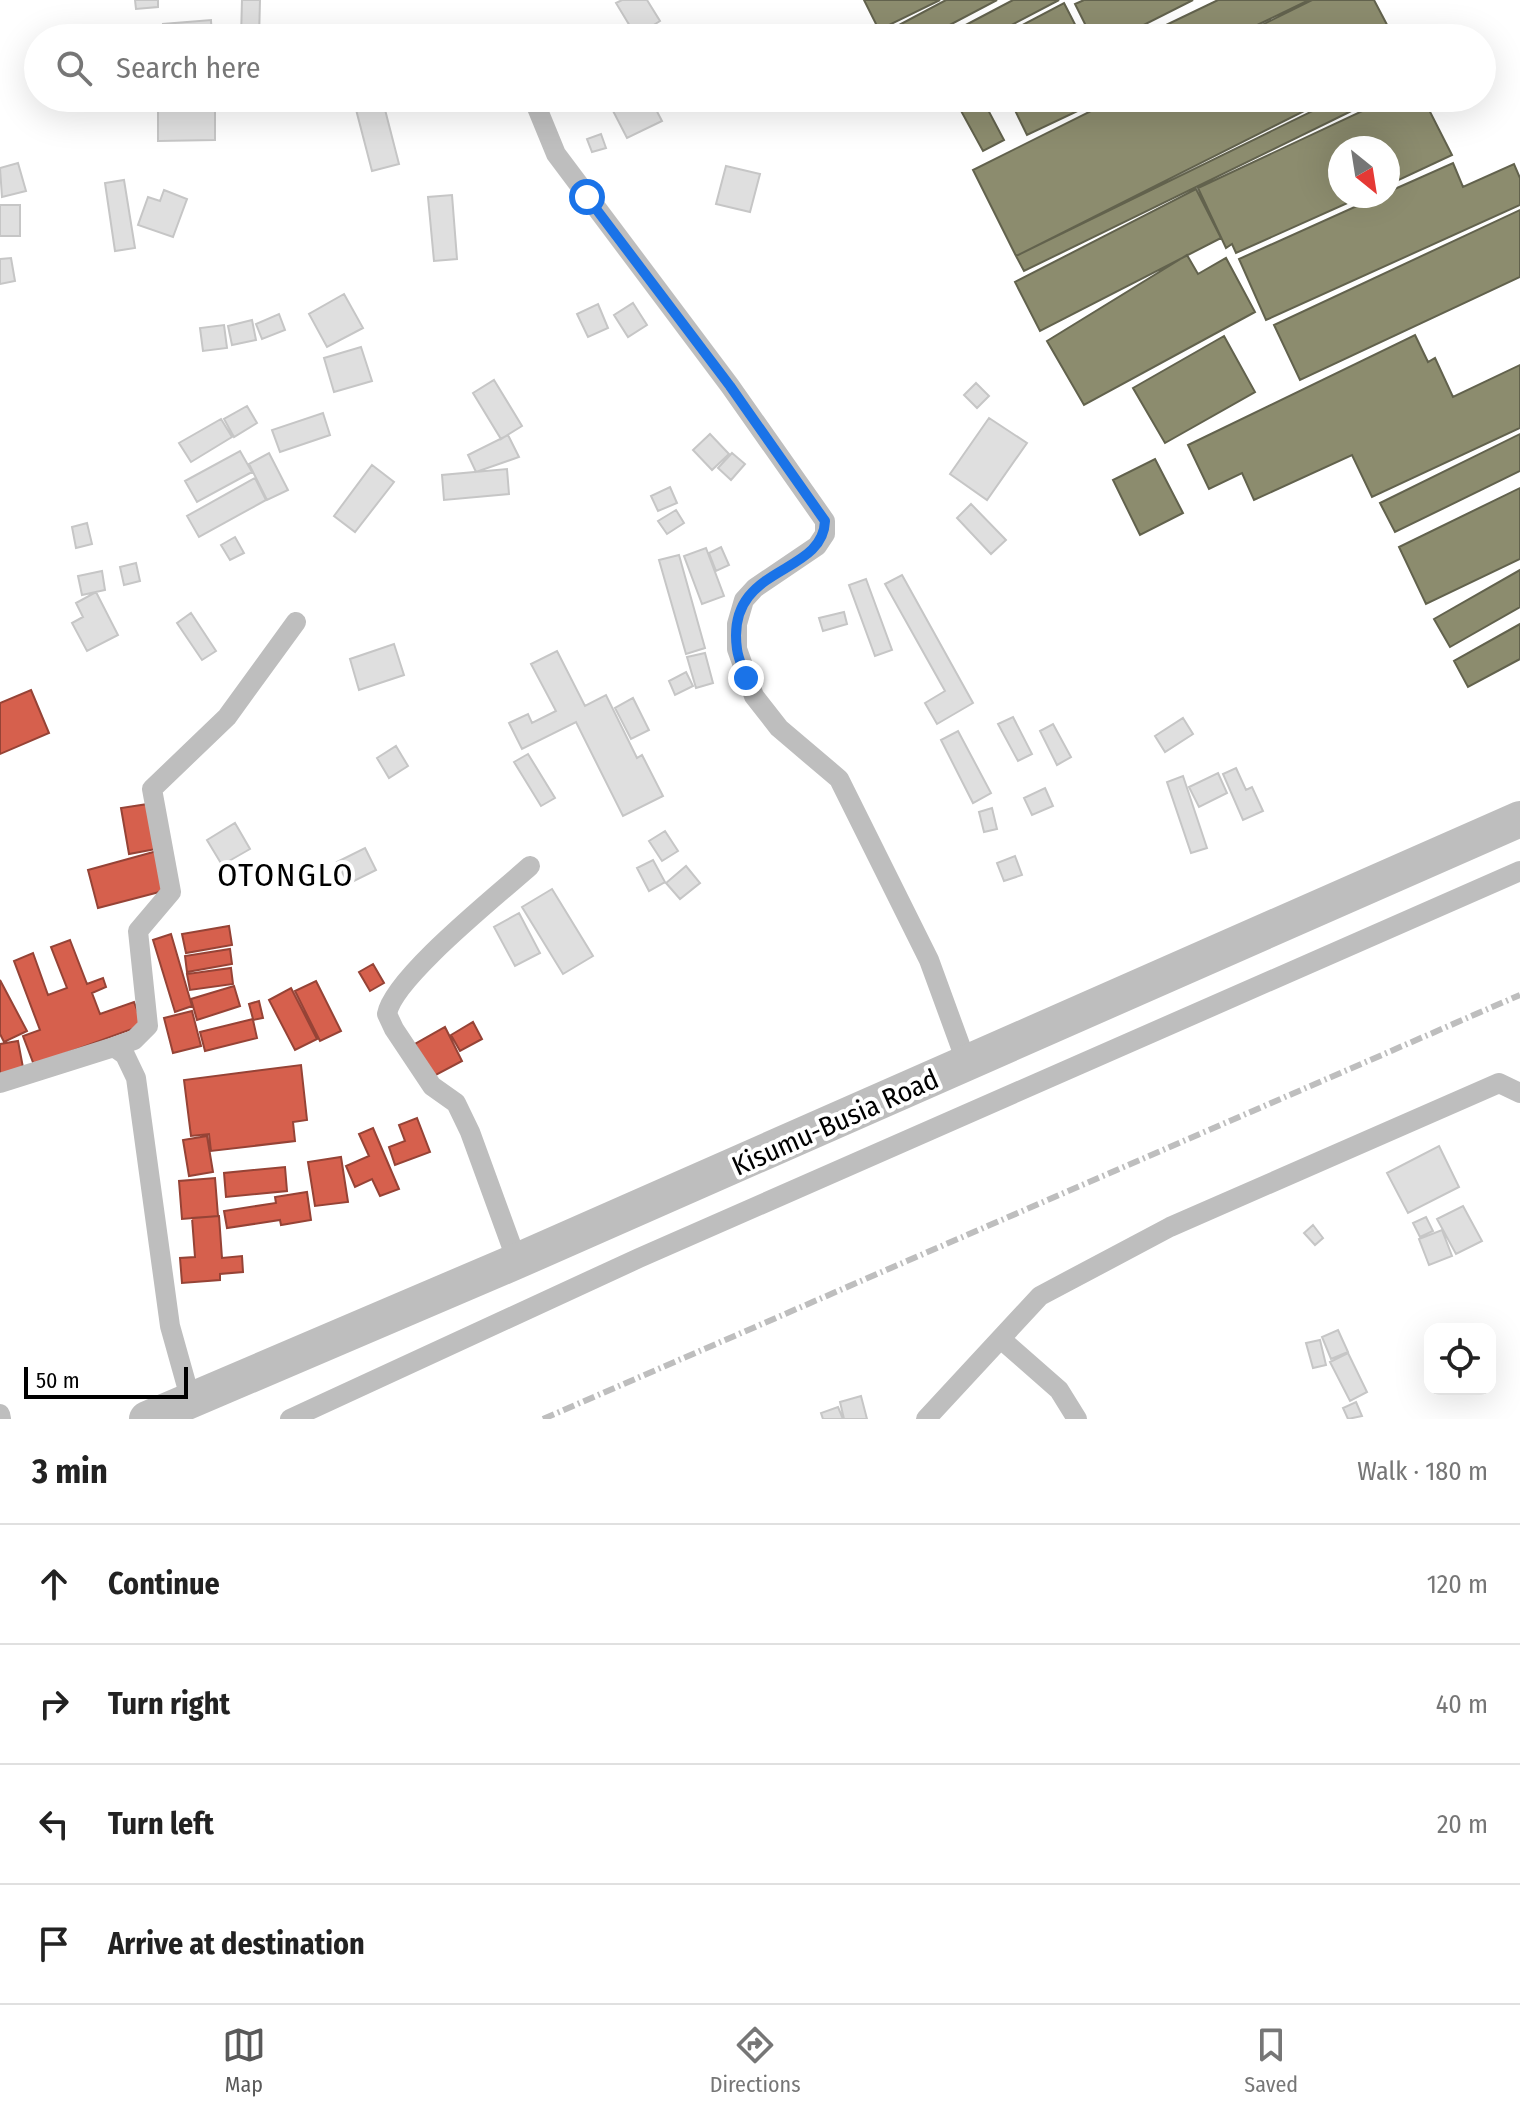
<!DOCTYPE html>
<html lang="en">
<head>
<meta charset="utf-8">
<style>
	:root { --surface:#fff; --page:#f6f6f6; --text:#222; --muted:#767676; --line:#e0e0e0; --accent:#595959 }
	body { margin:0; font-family:"Fira Sans Condensed",sans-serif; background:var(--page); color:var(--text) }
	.controls { position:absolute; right:24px; bottom:24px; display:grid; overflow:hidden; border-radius:16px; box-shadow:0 8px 32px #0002 }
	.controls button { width:72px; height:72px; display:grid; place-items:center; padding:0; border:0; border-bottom:2px solid var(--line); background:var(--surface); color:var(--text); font:40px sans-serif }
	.compass { position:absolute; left:1328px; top:136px; width:72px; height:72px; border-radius:50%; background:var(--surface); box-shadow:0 8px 32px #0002; rotate:150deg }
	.scale { position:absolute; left:24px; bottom:20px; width:164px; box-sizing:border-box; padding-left:8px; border:4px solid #000; border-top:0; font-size:22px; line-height:28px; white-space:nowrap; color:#000; -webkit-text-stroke:6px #fff; paint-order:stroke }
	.stop { position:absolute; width:24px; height:24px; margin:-18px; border:6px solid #1a73e8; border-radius:50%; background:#fff }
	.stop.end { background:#1a73e8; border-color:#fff; box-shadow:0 2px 8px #0008 }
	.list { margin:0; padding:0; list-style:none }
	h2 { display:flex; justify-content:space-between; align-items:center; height:104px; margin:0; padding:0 32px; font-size:34px }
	h2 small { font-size:26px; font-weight:400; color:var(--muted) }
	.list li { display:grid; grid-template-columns:52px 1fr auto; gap:24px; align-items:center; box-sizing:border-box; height:120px; padding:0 32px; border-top:2px solid var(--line) }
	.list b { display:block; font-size:30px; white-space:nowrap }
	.list em { font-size:26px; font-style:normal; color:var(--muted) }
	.icon { flex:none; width:44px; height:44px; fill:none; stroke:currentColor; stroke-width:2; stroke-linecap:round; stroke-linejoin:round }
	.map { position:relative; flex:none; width:1520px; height:1419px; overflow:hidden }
	.search { position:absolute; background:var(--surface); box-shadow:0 8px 32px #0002; left:24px; right:24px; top:24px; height:88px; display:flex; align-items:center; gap:20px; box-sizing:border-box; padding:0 28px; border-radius:44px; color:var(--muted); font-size:30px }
	.sheet { height:584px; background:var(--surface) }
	nav { display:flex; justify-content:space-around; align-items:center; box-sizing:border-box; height:112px; border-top:2px solid var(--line); background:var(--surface); font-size:22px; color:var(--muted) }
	nav a { display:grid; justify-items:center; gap:4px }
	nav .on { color:var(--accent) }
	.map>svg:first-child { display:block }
</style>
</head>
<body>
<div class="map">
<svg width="1520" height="1419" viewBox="0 0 1520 1419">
	<rect width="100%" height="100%" fill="#fff"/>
	<path fill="#d6604d" stroke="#964336" stroke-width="2" d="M 31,690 L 49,733 L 0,754 L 0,703 Z
		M 148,804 L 156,849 L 129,854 L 121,808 Z
		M 157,851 L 167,890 L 98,908 L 88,870 Z
		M 229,926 L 232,945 L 186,953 L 182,934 Z
		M 171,934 L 192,1006 L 175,1012 L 153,940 Z
		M 70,940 L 87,984 L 103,978 L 106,987 L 92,993 L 100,1014 L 134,1002 L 143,1025 L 34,1065 L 23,1036 L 40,1030 L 14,961 L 33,953 L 48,995 L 67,988 L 51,947 Z
		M 230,949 L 232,964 L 187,972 L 185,956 Z
		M 373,964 L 384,983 L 370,991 L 359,972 Z
		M 231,968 L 233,984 L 190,990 L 187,974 Z
		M 0,980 L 27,1031 L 4,1042 L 0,1034 Z
		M 316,981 L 341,1031 L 320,1041 L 295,991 Z
		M 234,986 L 240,1006 L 197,1020 L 191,999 Z
		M 291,988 L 317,1039 L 295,1050 L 269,1000 Z
		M 259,1001 L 263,1018 L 253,1020 L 257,1038 L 205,1051 L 200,1032 L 253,1019 L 249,1004 Z
		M 192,1011 L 201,1046 L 173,1053 L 164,1018 Z
		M 473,1022 L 482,1039 L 460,1051 L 451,1035 Z
		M 445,1027 L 462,1061 L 432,1077 L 415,1044 Z
		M 18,1041 L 24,1073 L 0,1077 L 0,1044 Z
		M 301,1065 L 307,1120 L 293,1122 L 295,1141 L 211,1151 L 209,1134 L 191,1136 L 184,1080 Z
		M 417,1118 L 430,1152 L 395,1165 L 389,1147 L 405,1141 L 399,1125 Z
		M 373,1128 L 399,1189 L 380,1196 L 372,1179 L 355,1187 L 346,1166 L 369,1156 L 359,1134 Z
		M 207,1136 L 213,1172 L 189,1176 L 183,1140 Z
		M 341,1157 L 348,1202 L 315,1206 L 308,1162 Z
		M 285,1167 L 287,1191 L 226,1197 L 224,1173 Z
		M 215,1178 L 218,1216 L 182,1219 L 179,1181 Z
		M 307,1192 L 311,1220 L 281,1225 L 280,1220 L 227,1228 L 224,1211 L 276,1203 L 275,1197 Z
		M 219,1216 L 222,1258 L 242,1256 L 243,1272 L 220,1274 L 220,1280 L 182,1283 L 180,1258 L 195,1257 L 192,1218 Z"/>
	<path fill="#8c8c6e" stroke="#62624d" stroke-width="2" d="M 864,0 L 940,0 L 879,30 Z
		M 946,0 L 997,0 L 925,38 L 887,38 L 884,33 Z
		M 1013,0 L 1059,0 L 987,38 L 941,38 Z
		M 1084,0 L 1193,0 L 1118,38 L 1092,38 L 1075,4 Z
		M 1218,0 L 1309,0 L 1230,38 L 1139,38 Z
		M 1312,0 L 1374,0 L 1394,38 L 1236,38 Z
		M 1064,3 L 1082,38 L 998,38 Z
		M 954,98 L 1007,98 L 987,108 L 1004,140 L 983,151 Z
		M 1014,98 L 1105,98 L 1027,135 L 1010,100 Z
		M 1117,98 L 1330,98 L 1016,256 L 973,170 Z
		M 1339,98 L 1378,98 L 1024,271 L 1016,256 Z
		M 1390,98 L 1423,98 L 1452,155 L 1388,185 L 1388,148 L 1340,148 L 1340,196 L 1363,196 L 1236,253 L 1232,244 L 1226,248 L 1198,188 Z
		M 1453,163 L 1463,187 L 1514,164 L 1520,178 L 1520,205 L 1266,320 L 1239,259 L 1379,196 L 1388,196 L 1388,192 Z
		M 1196,189 L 1221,238 L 1040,331 L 1015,282 Z
		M 1520,210 L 1520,277 L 1300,380 L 1274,325 Z
		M 1187,255 L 1198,274 L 1226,258 L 1255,312 L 1084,405 L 1047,341 Z
		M 1415,335 L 1428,362 L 1435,358 L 1453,397 L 1520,365 L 1520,428 L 1372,497 L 1352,455 L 1254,500 L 1242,473 L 1209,489 L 1188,445 Z
		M 1224,336 L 1255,392 L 1165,443 L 1133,388 Z
		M 1520,434 L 1520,471 L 1395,532 L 1380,503 Z
		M 1155,459 L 1183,513 L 1140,535 L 1113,480 Z
		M 1520,488 L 1520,559 L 1426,604 L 1399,547 Z
		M 1520,570 L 1520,607 L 1450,647 L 1434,619 Z
		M 1520,624 L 1520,659 L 1468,687 L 1454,661 Z"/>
	<path fill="#dfdfdf" stroke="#c6c6c6" stroke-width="2" d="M 135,0 L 158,0 L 158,7 L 136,9 Z
		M 242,0 L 260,0 L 259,38 L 241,38 Z
		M 622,0 L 647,0 L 660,21 L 636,36 L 616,3 Z
		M 211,20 L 212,38 L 164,38 L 163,24 Z
		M 353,98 L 382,98 L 399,164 L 372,171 Z
		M 629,98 L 650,98 L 662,121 L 627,138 L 611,107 Z
		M 215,102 L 215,140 L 158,141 L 158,103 Z
		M 601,134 L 606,148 L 592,152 L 587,139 Z
		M 18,163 L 26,191 L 2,197 L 0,168 Z
		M 726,166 L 760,174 L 750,212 L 716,204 Z
		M 124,180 L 135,248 L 115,251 L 105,183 Z
		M 164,190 L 187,199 L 173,237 L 138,225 L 148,197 L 160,201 Z
		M 452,195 L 457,259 L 434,261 L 428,197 Z
		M 0,205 L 20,205 L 20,236 L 0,236 Z
		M 11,258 L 15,281 L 0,284 L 0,259 Z
		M 344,294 L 363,328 L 327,347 L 309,314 Z
		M 633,303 L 647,325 L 628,337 L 614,315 Z
		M 598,304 L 608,328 L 588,337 L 577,314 Z
		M 279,314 L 285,330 L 262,339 L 256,324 Z
		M 252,320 L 256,340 L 232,345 L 228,326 Z
		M 224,325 L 227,348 L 203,351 L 200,328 Z
		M 361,347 L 372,381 L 334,392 L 324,358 Z
		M 494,380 L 522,426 L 501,439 L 473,393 Z
		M 976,383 L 989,396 L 977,408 L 964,395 Z
		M 247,406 L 257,423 L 234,437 L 224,419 Z
		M 323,413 L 330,435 L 280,452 L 272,430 Z
		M 989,418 L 1027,443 L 987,500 L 950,474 Z
		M 221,419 L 232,437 L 191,462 L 179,443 Z
		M 710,434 L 729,454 L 712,470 L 693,450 Z
		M 508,435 L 519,457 L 476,472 L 468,455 Z
		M 240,451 L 252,472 L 197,502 L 185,481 Z
		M 269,453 L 288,490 L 267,500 L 249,464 Z
		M 732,453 L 745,464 L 731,480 L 718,468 Z
		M 372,465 L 394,482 L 355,532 L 334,516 Z
		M 507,469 L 509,494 L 444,500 L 442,475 Z
		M 255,478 L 266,500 L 199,537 L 187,516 Z
		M 670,487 L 677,503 L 658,511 L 651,496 Z
		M 971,504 L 1006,540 L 991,554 L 957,518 Z
		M 676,510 L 684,523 L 667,534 L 658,521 Z
		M 87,523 L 92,544 L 76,548 L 72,527 Z
		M 235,537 L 244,553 L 230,560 L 221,545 Z
		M 721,547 L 729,565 L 716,571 L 709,553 Z
		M 706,548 L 724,596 L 702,604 L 684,556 Z
		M 679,555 L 705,648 L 686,654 L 659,560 Z
		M 136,563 L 140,581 L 124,585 L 120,567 Z
		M 102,571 L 105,590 L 82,595 L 78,576 Z
		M 902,575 L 973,703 L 937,724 L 925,703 L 945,691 L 885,584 Z
		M 866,579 L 892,650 L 875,656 L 849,585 Z
		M 96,592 L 118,635 L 87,651 L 72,623 L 83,617 L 76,603 Z
		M 844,612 L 847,624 L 823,631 L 819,618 Z
		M 191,613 L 216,651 L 202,660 L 177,623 Z
		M 394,644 L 404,675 L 359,690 L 350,659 Z
		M 557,651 L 585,706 L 606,695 L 637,758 L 642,755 L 663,796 L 623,816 L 576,722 L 522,749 L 509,723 L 528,714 L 532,723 L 556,711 L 531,664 Z
		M 705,653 L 713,683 L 696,688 L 687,657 Z
		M 686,672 L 693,686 L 675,695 L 669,681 Z
		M 633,698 L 649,730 L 631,739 L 615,708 Z
		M 1013,717 L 1032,754 L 1018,761 L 998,724 Z
		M 1183,718 L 1193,734 L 1165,752 L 1155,736 Z
		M 1053,724 L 1071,757 L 1057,765 L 1040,731 Z
		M 958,731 L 991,793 L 973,803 L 941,740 Z
		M 396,746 L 408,766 L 389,778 L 377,758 Z
		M 528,754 L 555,798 L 541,806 L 514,762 Z
		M 1236,768 L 1246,790 L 1252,787 L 1263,811 L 1243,820 L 1223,774 Z
		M 1218,773 L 1227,793 L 1199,807 L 1189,787 Z
		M 1183,776 L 1207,848 L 1191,853 L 1167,782 Z
		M 1045,788 L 1053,806 L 1032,815 L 1024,798 Z
		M 992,808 L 997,829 L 984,832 L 979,812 Z
		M 235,823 L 250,849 L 222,865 L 207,840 Z
		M 665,831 L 678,851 L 662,861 L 649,841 Z
		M 365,848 L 376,870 L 348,884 L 337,862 Z
		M 1015,856 L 1022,875 L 1004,881 L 997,863 Z
		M 653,860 L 665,882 L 649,891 L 637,868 Z
		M 686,866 L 700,883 L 680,899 L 666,883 Z
		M 552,889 L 593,956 L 563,974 L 522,907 Z
		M 519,913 L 540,953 L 515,966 L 494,927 Z
		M 1439,1146 L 1459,1187 L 1408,1213 L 1387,1173 Z
		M 1463,1206 L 1482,1241 L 1456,1254 L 1437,1219 Z
		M 1426,1217 L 1433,1231 L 1420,1237 L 1413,1223 Z
		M 1313,1225 L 1323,1238 L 1315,1245 L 1304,1233 Z
		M 1442,1230 L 1452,1256 L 1429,1265 L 1419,1239 Z
		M 1338,1330 L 1348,1352 L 1331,1359 L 1322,1337 Z
		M 1320,1340 L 1326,1365 L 1313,1368 L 1306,1343 Z
		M 1348,1353 L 1367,1392 L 1350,1401 L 1330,1362 Z
		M 861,1396 L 867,1419 L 844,1419 L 840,1402 Z
		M 1356,1402 L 1362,1416 L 1348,1419 L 1343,1408 Z
		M 838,1407 L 843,1419 L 823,1419 L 821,1413 Z"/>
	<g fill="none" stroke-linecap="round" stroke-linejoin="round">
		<path stroke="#bebebe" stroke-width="20" d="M 533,98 L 556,154 L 730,386 L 825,521 L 825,534 L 817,546 L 755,588 L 744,600 L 737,624 L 737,649 L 754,696 L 779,728 L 839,779 L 929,960 L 967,1064
			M 114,1047 L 134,1040 L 148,1026 L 138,931 L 171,892 L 152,789 L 227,717 L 296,622
			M 0,1083 L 114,1047 L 125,1055 L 136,1078 L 170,1326 L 191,1401
			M 517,1261 L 470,1132 L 456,1103 L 432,1086 L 394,1029 L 387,1014 C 393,978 499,894 530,866
			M 1002,1340 L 1059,1390 L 1077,1419
			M 0,1414 L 1,1419
			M 290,1419 L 639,1258 L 1520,871
			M 926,1419 L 1040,1296 L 1170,1227 L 1499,1083 L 1520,1093"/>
		<path stroke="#bebebe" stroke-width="36" d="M 147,1419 L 517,1261 L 1520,819"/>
		<path stroke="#bebebe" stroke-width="6" stroke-dasharray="12 4 2 4" stroke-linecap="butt" d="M 543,1419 L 1520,995"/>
	</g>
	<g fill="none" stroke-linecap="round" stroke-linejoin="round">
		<path stroke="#1a73e8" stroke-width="10" d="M 587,197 L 730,386 L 825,521 C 823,577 725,564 737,649 C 738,658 743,669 746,678"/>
	</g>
	<g text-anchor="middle" stroke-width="8" stroke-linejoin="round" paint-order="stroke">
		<g font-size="28" fill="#000" stroke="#fff">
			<text transform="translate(835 1122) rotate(-24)" y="10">Kisumu-Busia Road</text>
		</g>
		<g font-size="32" letter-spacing="2" fill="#000" stroke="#fff">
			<text x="286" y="886">OTONGLO</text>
		</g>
	</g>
</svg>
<div class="controls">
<button><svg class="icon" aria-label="locate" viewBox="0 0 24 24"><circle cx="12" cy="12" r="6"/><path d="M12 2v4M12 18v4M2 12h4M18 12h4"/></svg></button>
</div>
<svg class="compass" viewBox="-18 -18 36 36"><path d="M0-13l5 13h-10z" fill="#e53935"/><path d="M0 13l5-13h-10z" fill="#767676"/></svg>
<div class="scale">50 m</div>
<div class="stop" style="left:587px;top:197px"></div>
<div class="stop end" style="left:746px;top:678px"></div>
<div class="search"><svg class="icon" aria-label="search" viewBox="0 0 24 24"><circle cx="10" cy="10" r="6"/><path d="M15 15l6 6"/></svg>Search here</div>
</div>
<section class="sheet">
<h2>3 min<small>Walk · 180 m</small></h2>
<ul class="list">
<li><svg class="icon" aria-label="ahead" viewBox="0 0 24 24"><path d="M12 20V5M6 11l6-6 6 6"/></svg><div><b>Continue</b></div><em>120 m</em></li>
<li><svg class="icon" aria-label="right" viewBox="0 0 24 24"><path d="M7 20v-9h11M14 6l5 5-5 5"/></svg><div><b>Turn right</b></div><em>40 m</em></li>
<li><svg class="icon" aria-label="left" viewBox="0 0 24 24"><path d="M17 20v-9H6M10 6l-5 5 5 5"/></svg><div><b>Turn left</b></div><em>20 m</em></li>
<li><svg class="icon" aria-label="arrive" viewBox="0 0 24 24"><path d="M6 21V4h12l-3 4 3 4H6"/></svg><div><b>Arrive at destination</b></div></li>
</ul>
</section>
<nav>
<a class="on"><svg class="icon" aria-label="map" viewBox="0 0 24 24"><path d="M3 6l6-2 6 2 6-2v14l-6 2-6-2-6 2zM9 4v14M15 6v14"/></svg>Map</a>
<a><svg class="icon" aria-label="directions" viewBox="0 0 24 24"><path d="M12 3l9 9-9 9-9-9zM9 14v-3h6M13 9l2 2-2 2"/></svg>Directions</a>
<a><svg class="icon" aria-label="saved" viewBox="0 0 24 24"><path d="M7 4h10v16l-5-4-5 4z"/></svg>Saved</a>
</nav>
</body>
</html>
